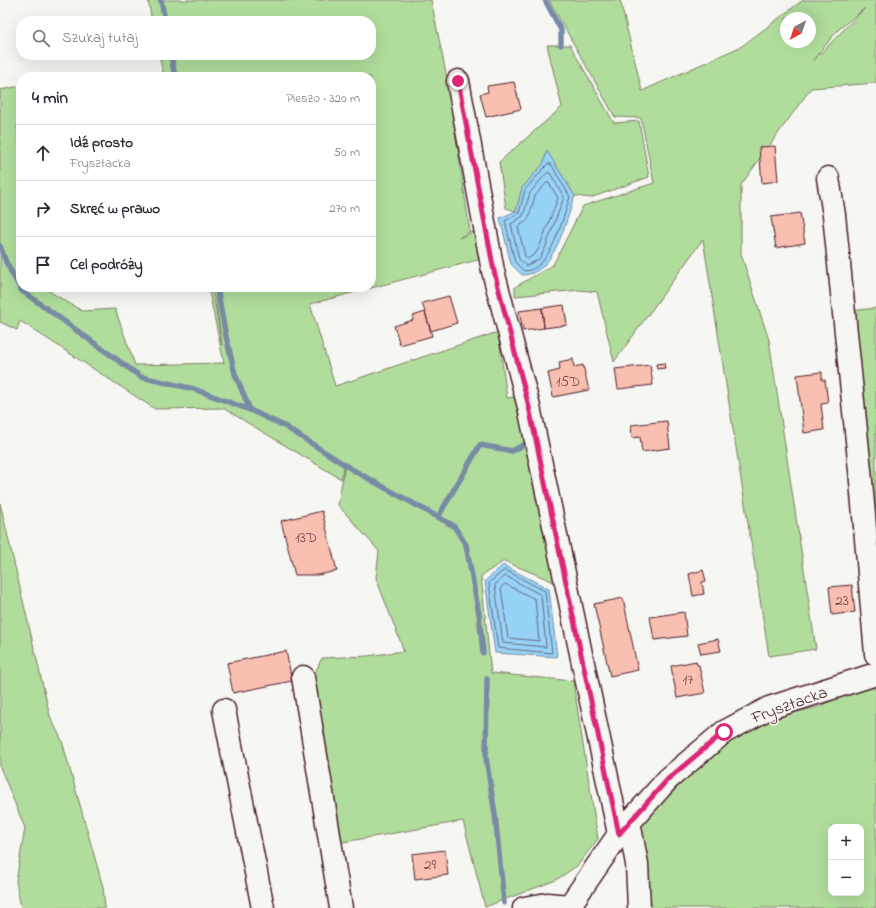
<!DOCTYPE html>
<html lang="pl">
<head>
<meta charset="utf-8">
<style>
	:root { --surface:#fff; --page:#f7f7f7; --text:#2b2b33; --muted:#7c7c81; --line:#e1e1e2 }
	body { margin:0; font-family:"Indie Flower",sans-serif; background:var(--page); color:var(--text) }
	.controls { position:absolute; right:12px; bottom:12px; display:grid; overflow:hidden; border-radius:8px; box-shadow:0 4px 16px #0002 }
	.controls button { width:36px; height:36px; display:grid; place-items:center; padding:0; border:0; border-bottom:1px solid var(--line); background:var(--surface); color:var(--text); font:20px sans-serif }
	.compass { position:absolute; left:780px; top:12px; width:36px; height:36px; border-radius:50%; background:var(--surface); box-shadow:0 4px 16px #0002; rotate:220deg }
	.stop { position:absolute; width:12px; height:12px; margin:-9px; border:3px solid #db2777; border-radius:50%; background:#fff }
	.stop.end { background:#db2777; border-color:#fff; box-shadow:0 1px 4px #0008 }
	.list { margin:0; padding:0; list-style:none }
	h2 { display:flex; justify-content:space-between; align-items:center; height:52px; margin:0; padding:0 16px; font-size:17px }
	h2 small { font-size:13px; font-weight:400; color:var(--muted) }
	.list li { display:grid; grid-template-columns:26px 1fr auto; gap:12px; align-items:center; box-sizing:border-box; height:56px; padding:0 16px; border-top:1px solid var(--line) }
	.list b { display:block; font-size:15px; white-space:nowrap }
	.list p { margin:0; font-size:13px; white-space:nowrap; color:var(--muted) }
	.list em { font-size:13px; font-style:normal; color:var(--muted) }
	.icon { flex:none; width:22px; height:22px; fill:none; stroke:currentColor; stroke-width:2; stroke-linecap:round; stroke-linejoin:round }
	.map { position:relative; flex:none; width:876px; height:908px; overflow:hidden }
	.search { position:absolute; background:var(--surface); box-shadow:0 4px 16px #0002; left:16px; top:16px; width:360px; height:44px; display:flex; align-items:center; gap:10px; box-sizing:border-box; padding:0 14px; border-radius:16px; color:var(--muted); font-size:15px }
	.panel { position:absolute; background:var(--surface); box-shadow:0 4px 16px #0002; left:16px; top:72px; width:360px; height:220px; border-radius:16px }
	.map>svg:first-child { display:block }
</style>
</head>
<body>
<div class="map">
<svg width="876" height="908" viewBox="0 0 876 908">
	<rect width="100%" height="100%" fill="#f6f6f2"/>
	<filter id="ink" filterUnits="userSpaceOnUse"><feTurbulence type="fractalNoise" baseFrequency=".025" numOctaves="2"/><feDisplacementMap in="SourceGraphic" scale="8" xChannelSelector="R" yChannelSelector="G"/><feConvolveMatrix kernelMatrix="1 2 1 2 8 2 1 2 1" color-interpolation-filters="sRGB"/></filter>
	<g filter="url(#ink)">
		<path fill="#b0dd9c" stroke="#7d7e64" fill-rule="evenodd" d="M 148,0 L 431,0 L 448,83 L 470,231 L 459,238 L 477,230 L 485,258 L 310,304 L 335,386 L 498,332 L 507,398 L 521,396 L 559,584 L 504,561 L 481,576 L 491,673 L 573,681 L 598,839 L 577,866 L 556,880 L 485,907 L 463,821 L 338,843 L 313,677 L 322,658 L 367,656 L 404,651 L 376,578 L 379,551 L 338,505 L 345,464 L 341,479 L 223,408 L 155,409 L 20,321 L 17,330 L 0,322 L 0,90 L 21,86 L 21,124 L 17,125 L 21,158 L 21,287 L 42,287 L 82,311 L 115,309 L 135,365 L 224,363 L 208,287 L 212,287 L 222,346 L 214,287 L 371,287 L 371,77 L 164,77 L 159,55 L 371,55 L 371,21 L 152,21 Z
			M 549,0 L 620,0 L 642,91 L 742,46 L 803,0 L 876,0 L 876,83 L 811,88 L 741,185 L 741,254 L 769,340 L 816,649 L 769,656 L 703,239 L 614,362 L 597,292 L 580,290 L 515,296 L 515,287 L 553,265 L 583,206 L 654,183 L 641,118 L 615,117 ZM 865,8 L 814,60 L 813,60 L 838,30 ZM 786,18 L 810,18 L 810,42 L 786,42 Z
			M 547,45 L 570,45 L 614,123 L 639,121 L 649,177 L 590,198 L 575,196 L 547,151 L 543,164 L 522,188 L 516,211 L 506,208 L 499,162 L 562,107 Z
			M 876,308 L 876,554 L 851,311 Z
			M 0,503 L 50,716 L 62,741 L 103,887 L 105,908 L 21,908 L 16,881 L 25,828 L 0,767 Z
			M 873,681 L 876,693 L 876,908 L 648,908 L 641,823 L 713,752 L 767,719 L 818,707 ZM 831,827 L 861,827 L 861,893 L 831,893 Z"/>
		<path fill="#96d3f7" stroke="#788ba5" d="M 547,151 L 575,196 C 565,222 555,275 522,275 L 511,264 L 500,218 L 516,211 L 522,188 L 543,164 Z
			M 503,565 L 549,589 L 557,657 L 495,653 L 485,581 Z"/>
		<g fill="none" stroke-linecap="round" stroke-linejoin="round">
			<path stroke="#68677d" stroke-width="1" d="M 548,164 L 551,164 L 570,197 C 563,217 551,271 524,271 L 515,262 L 505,221 L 519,213 L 525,190 Z
				M 547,173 L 550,173 L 564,197 L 544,251 L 539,259 L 526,266 L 519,259 L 511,224 L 523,216 L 530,193 Z
				M 547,183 L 549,183 L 558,198 L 539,248 L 535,254 L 527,259 L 525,256 L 518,227 L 528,220 L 535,196 Z
				M 505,570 L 545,591 L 552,653 L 498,648 L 489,583 Z
				M 506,576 L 541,595 L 546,647 L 503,643 L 495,585 Z
				M 505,584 L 535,599 L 539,641 L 508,638 L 501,588 Z"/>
			<path stroke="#788ba5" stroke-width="5.5" d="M 161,0 L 165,21
				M 545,0 L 561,30 L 561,45
				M 171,55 L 175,77
				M 0,246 L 6,262 L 21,290 L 141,377 L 194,389 L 250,410 L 284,426 L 353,470 L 454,526 L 466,545 L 479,614 L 483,653
				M 217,287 L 225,332 L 235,374 L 250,410
				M 438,517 L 480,445 L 512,451 L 529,442
				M 487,679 L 486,758 L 495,814 L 504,903"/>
		</g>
		<path fill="#f9bfb1" stroke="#4a1f2b" d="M 514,82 L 521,109 L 486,117 L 480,94 L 488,92 L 487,86 Z
			M 775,146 L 778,181 L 762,183 L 759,147 Z
			M 800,213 L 805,243 L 776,248 L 771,217 Z
			M 449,296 L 457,323 L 431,331 L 422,303 Z
			M 564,305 L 567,325 L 544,328 L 542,308 Z
			M 542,308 L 544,328 L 523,331 L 519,311 Z
			M 425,312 L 432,336 L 400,345 L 394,326 L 413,320 L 413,316 Z
			M 573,359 L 574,367 L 583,365 L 589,390 L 553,397 L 548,373 L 560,370 L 559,362 Z
			M 664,363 L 665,368 L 657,369 L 656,364 Z
			M 650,365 L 653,385 L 618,389 L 615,369 Z
			M 822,372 L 822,380 L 825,380 L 828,403 L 821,404 L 824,430 L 804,433 L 797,375 Z
			M 667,421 L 670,448 L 642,452 L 640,437 L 632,438 L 631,425 Z
			M 322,511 L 337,571 L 318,575 L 295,575 L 281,521 Z
			M 703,570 L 706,581 L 702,582 L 704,594 L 693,596 L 689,574 Z
			M 852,585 L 855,612 L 832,615 L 829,587 Z
			M 623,598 L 638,670 L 610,676 L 594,604 Z
			M 684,612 L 687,636 L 654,640 L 650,617 Z
			M 718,639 L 721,651 L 701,654 L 698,643 Z
			M 286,651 L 292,681 L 233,693 L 227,663 Z
			M 696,661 L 697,665 L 699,665 L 705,693 L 677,698 L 671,666 Z
			M 445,850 L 448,875 L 415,879 L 412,854 Z"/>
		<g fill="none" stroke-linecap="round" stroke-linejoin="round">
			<g stroke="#4a1f2b" stroke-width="25">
				<path id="minor" d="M 458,81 L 493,271 L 529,407 L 619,834
					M 828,178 L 834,215 L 860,470 L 876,654
					M 303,677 L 341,908
					M 224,710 L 263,908
					M 629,822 L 637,864 L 639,908
					M 524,908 L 547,904 L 569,906
					M 568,908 L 619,834 L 668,779 L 724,732 L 769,708 L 876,674"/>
			</g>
			<use href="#minor" stroke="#f6f6f2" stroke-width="22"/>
		</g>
	</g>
	<g fill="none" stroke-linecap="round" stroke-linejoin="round" filter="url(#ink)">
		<path stroke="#db2777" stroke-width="5" d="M 458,81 L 494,271 L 529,407 L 619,834 L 668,779 L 724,732"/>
	</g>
	<g text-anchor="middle" stroke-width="3" stroke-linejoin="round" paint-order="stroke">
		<g font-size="15" fill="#76474c">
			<text x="568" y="386">15D</text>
			<text x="306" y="542">13D</text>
			<text x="842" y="605">23</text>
			<text x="688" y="684">17</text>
			<text x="430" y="869">29</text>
		</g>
		<g font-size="17" fill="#4a1f2b" stroke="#f6f6f2">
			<text transform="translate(789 704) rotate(-20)" y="6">Frysztacka</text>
		</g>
	</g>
</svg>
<div class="controls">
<button>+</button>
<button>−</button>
</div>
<svg class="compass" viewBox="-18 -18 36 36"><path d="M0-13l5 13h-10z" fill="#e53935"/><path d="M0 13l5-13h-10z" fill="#7c7c81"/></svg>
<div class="stop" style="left:724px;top:732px"></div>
<div class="stop end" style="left:458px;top:81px"></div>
<div class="search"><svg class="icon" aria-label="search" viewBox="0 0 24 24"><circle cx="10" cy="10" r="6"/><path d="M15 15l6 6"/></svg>Szukaj tutaj</div>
<section class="panel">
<h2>4 min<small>Pieszo · 320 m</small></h2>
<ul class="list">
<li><svg class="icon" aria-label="ahead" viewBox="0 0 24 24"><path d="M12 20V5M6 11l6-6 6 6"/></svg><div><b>Idź prosto</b><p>Frysztacka</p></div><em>50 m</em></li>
<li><svg class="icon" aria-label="right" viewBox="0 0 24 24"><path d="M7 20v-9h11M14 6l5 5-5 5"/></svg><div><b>Skręć w prawo</b></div><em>270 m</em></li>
<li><svg class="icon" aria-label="arrive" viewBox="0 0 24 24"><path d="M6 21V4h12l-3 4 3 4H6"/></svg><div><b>Cel podróży</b></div></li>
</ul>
</section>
</div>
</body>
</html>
